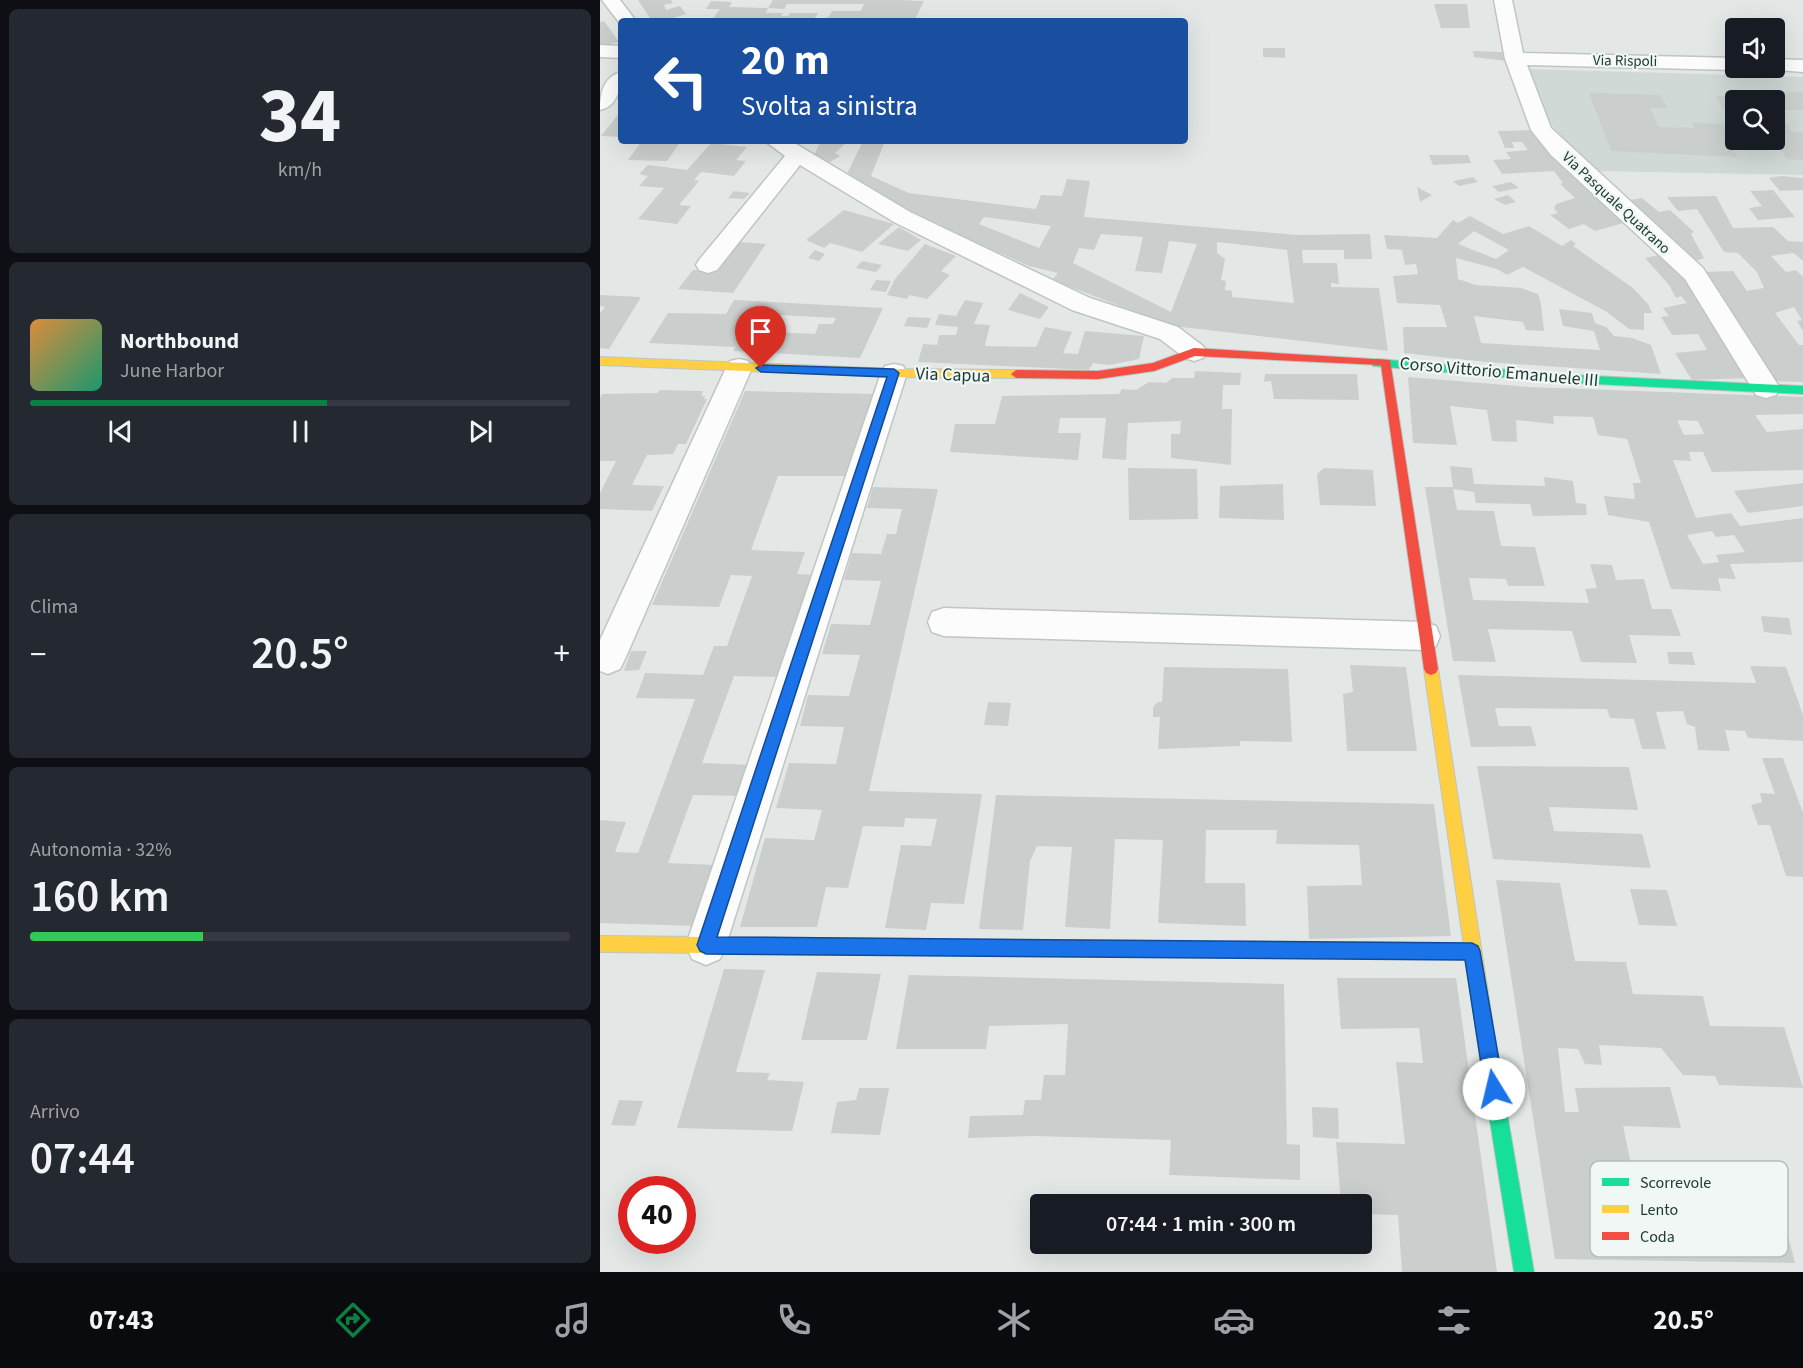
<!DOCTYPE html>
<html lang="it">
<head>
<meta charset="utf-8">
<style>
	body { margin:0; font-family:"Source Sans 3",sans-serif; background:#242831; color:#f1f3f6; height:100vh; display:flex; flex-direction:column; font-size:22px; white-space:nowrap }
	* { box-sizing:border-box; margin:0 }
	p { font-size:20px; color:#9ea1a6 }
	.icon { flex:none; width:33px; height:33px; fill:none; stroke:currentColor; stroke-width:2; stroke-linecap:round; stroke-linejoin:round }
	.map { position:relative; flex:1; overflow:hidden }
	.panel { display:flex; flex-direction:column; gap:9px; padding:9px; background:#0d0f14; width:600px }
	.panel>* { flex:none }
	.banner { position:absolute; left:18px; top:18px; width:570px; height:126px; border-radius:6px; box-shadow:0 6px 24px #0002; background:#1a4fa0; color:#fff; overflow:hidden }
	.fabs { position:absolute; left:1125px; top:18px; display:grid; gap:12px }
	.fabs a { display:grid; place-items:center; width:60px; height:60px; border-radius:6px; background:#171b24; box-shadow:0 6px 24px #0002; font-size:30px }
	.speed { position:absolute; left:18px; top:1176px; display:flex; gap:12px; font-size:30px; font-weight:700; text-align:center }
	.speed>* { display:grid; place-content:center; width:78px; height:78px; border-radius:50%; background:#171b24; box-shadow:0 6px 24px #0002; line-height:1 }
	.speed .limit { border:9px solid #d22; background:#fff; color:#111 }
	.pin { position:absolute; display:grid; place-items:center; width:51px; height:51px; color:#fff; margin:-62px -26px; border-radius:50% 50% 50% 0; rotate:-45deg; box-shadow:0 0 6px #0007 }
	.pin .icon { rotate:45deg }
	.me { position:absolute; width:66px; margin:-33px; rotate:351deg; stroke-linejoin:round; filter:drop-shadow(0 0 4px #0008) }
	.turn { display:flex; align-items:center; gap:21px; height:126px; padding:0 24px; font-size:27px }
	.turn .icon { width:78px; height:78px; stroke-width:2.5 }
	.turn b { display:block; font-size:42px; line-height:51px }
	.big { font-size:45px; font-weight:600; line-height:1.1 }
	.panel .widget { flex:1; display:flex; flex-direction:column; justify-content:center; gap:9px; min-width:0; padding:0 21px; border-radius:9px; background:#242831 }
	.panel .dial { align-items:center; gap:0 }
	.dial b { font-size:78px; line-height:1 }
	.song { display:flex; align-items:center; gap:18px }
	.cover { width:72px; height:72px; border-radius:9px; background:linear-gradient(135deg,hsl(30 70% 55%),hsl(160 70% 35%)) }
	.played { height:6px; border-radius:3px; background:linear-gradient(90deg,#0b8043 55%,#363941 55%) }
	.keys { display:flex; justify-content:space-around; direction:ltr }
	.heat { display:flex; justify-content:space-between; align-items:center; font-size:33px; direction:ltr }
	.charge { height:9px; border-radius:4px; background:linear-gradient(90deg,#34c759 32%,#363941 0) }
	.trip { position:absolute; left:430px; top:1194px; width:342px; height:60px; border-radius:6px; background:#171b24; box-shadow:0 6px 24px #0002; font-weight:600; line-height:60px; text-align:center }
	.tabs { display:flex; height:96px; justify-content:space-around; align-items:center; background:#090b0e; color:#9ea1a6 }
	.tabs .icon { width:42px; height:42px }
	.tabs .active { color:#0b8043 }
	.tabs b { font-size:27px; color:#f1f3f6 }
	main { display:flex; flex:1; min-height:0 }
	.map>svg:first-child { display:block }
	.built { fill:#d0d9d6; fill-rule:evenodd }
	.building { fill:#cacfcd; fill-rule:evenodd }
	.lines { fill:none; stroke-linecap:round; stroke-linejoin:round }
	.street-casing { stroke:#c0c5c3; stroke-width:3 }
	.fast-casing { stroke:#bec6c3; stroke-width:2 }
	.slow-casing { stroke:#bec6c3; stroke-width:2 }
	.jam-casing { stroke:#bec6c3; stroke-width:2 }
	.street { fill:#fbfcfb; fill-rule:evenodd }
	.fast { fill:#16e098; fill-rule:evenodd }
	.slow { fill:#ffcf43; fill-rule:evenodd }
	.jam { fill:#f24e42; fill-rule:evenodd }
	.route { fill:#1a73e8; stroke:#114b97; stroke-width:1.5 }
	.labels { text-anchor:middle; dominant-baseline:central; stroke-width:4.5; stroke-linejoin:round; paint-order:stroke }
	.far-street-label { font-size:15px; fill:#213a35; stroke:#f0f7f4 }
	.street-label { font-size:18px; fill:#213a35; stroke:#f0f7f4 }
	.key { fill:#f0f7f4; stroke:#b2bebb; stroke-width:1.5 }
	.key-label { font-size:16px; fill:#213a35 }
</style>
</head>
<body>
<main>
<section class="panel">
<div class="widget dial"><b>34</b><p>km/h</p></div>
<div class="widget">
<div class="song"><i class="cover"></i><div><b>Northbound</b><p>June Harbor</p></div></div>
<div class="played"></div>
<div class="keys"><svg class="icon" aria-label="previous" viewBox="0 0 24 24"><path d="M18 5L8 12l10 7zM5 5v14"/></svg><svg class="icon" aria-label="pause" viewBox="0 0 24 24"><path d="M8 5v14M16 5v14"/></svg><svg class="icon" aria-label="next" viewBox="0 0 24 24"><path d="M6 5l10 7-10 7zM19 5v14"/></svg></div>
</div>
<div class="widget"><p>Clima</p>
<div class="heat"><a>−</a><b class="big">20.5°</b><a>+</a></div>
</div>
<div class="widget"><p>Autonomia · 32%</p><b class="big">160 km</b><div class="charge"></div></div>
<div class="widget"><p>Arrivo</p><b class="big">07:44</b></div>
</section>
<div class="map">
<svg width="1203" height="1272" viewBox="0 0 1203 1272">
	<rect width="100%" height="100%" fill="#e3e8e6"/>
	<path class="built" d="M927 69 1203 77V175L996 171 961 139 949 121 940 106ZM1136 100H1174V140H1136Z"/>
	<path class="building" d="M38 0H71L73 3 64 5 66 10 80 6 86 14 63 21H52Z
		M173 0H299L324 1 314 21H226L232 11H261L264 4H187L184 9 168 8 166 13H183L181 16H188L190 13H218L213 21H111L120 9H106L111 1 132 2 129 7 168 8Z
		M834 4H867L870 28H841Z
		M4 21 19 42 0 46V22Z
		M663 48H685V58L663 57Z
		M873 51 902 52 906 61 874 57Z
		M1151 91 1203 92V110H1178L1192 132H1203V160L1187 159 1178 146 1130 144 1137 157 1011 151 989 93 1060 95 1068 108H1050L1059 127 1094 128 1092 123 1136 124V140H1174V100H1136V119L1131 110 1123 109 1116 96 1155 97Z
		M21 111V137L1 136Z
		M931 130 937 140 965 170 1031 221 995 231 984 224 969 229 950 215 958 213 954 209 956 204 975 198 960 184 963 183 954 171 902 174 893 160 911 159 906 152 928 150 922 142H912L914 148H905L898 131Z
		M42 141H81L67 161 28 160Z
		M221 141H248L235 153 240 156 230 162 214 155Z
		M263 141H285L271 176 309 193 436 209 441 195 462 196 467 179 490 181 484 217 698 235 770 234 772 259H744V250H702L703 263H737L739 284 731 283V287L779 288 788 351 573 326 452 280 458 273 429 266 332 223 246 176ZM384 217 451 226 439 248 379 224ZM501 234 543 237 535 271 562 273 569 241 597 244 571 312 473 263 479 248 494 250ZM617 242 687 250 694 303 632 297V291L625 290 626 281 621 280 625 259 617 253Z
		M111 143 147 147 136 160 146 161 134 176 101 172 94 180 99 181 79 205 91 206 77 224 38 219 64 188 39 186 48 176 39 174 48 165 87 170Z
		M829 155H868L871 163 833 165Z
		M1182 176 1203 178V190L1180 191 1169 178Z
		M873 177 878 182 859 186 853 181Z
		M911 182 919 188 899 192 892 186Z
		M817 187 832 195 820 202Z
		M1173 190 1195 217 1158 220 1149 208 1162 206 1150 191Z
		M134 191 150 193 144 199 128 198Z
		M908 195 916 202 905 205 894 199Z
		M1116 196 1133 228 1173 227 1188 241 1203 242V261L1194 253 1171 256 1186 272 1196 270 1203 277V331L1197 321 1202 320 1194 307 1175 313 1199 345H1203V382L1171 381 1101 272 1133 271 1147 291 1164 288 1157 272 1138 253 1124 252 1097 209 1078 211 1067 197Z
		M1042 198 1059 212 1070 210 1094 232 1091 234 1104 258 1092 262 1025 201Z
		M244 210 294 224 262 252 230 243 224 248 206 240Z
		M870 216 903 234 929 226 962 246 971 240 976 244 973 246 1033 288 1048 304 1052 313H1044V330L1029 329 1007 312 923 267 907 275 897 269 856 258 858 279 876 285 921 288 938 294 941 304 944 331 926 330 923 322 874 316 881 343 1000 350 994 331 963 326 959 309 992 313 995 323 1006 327 1014 336 1032 338 1051 345 1061 374 886 362 804 353 803 327H847L840 305 797 303 793 276 818 274 816 264 805 265 802 250 787 249 784 235 837 238 853 220 858 223ZM874 231 909 250 896 259 858 244Z
		M299 227 321 240 308 251 278 244Z
		M139 242 166 244 133 293 78 289 93 270 117 272Z
		M325 244 356 256 341 271 350 275 327 299 310 295 307 299 287 295 295 279Z
		M215 250 225 254 219 261 208 258Z
		M1068 253 1150 378 1092 380 1075 353 1107 350 1098 334 1072 335 1061 317 1069 316 1063 308 1087 303 1081 296 1076 298 1069 285 1045 258Z
		M262 261 282 265 276 272 256 268Z
		M276 280 291 281 286 292 270 290Z
		M420 293 449 307 440 319 408 310Z
		M0 295 41 297 9 349 0 348V313L5 307 0 306Z
		M134 300 283 308 260 358 133 351 135 347 49 343 68 313 126 314ZM180 315 236 318 233 324H219L215 334 173 332Z
		M365 300 383 303 374 324 390 325 385 346 436 347 445 327 472 332 463 353 478 354 485 331 544 336 539 359 510 365 493 363 489 370 318 362 323 344 337 345 339 335H356L358 327 335 325 339 314 356 316Z
		M308 317 331 318 327 328 304 326Z
		M595 371 641 373 640 385H623L622 409H632L631 465 571 458V434H580L581 421 528 423 526 460 502 458 506 418H460L458 433H481L478 460 350 452 355 424H395L402 396 519 394 522 389 536 390 549 382 566 383 572 378H594Z
		M665 374H757L759 400 674 399 671 381 664 382Z
		M808 377 929 387 1203 397V414L1155 415 1167 432 1203 429V470L1112 472 1103 452H1089L1091 461 1073 460 1096 518 1131 513 1140 526 1203 518V562L1130 564 1136 579 1118 578 1121 591 1071 589 1049 522 1008 515 1004 496 1035 499 1033 483H1041L1027 439 998 435 993 417 953 416 954 424 916 420 917 442 892 441 887 410 850 406 857 445 813 443ZM1077 420 1098 421 1104 434 1084 435ZM1112 531 1116 537 1134 535 1145 552 1116 555 1119 562 1103 564 1087 535Z
		M60 390 103 391 101 396H105L104 399H107L86 444H78L73 454 47 455 32 485 64 486 52 511 0 509V493L16 461H0V398L2 394 58 393Z
		M145 391 274 394 248 476H178L151 550 205 552 197 574 215 575 182 677 134 676 102 763 154 765 144 796 93 795 68 863 115 865 95 926 0 923V820L26 822 15 852 38 853 95 699 36 698 45 673 103 675 114 646H127L152 576 131 575 119 607 52 605Z
		M850 466 872 468 874 484 945 486 944 477 973 481 976 503 986 504 987 515 933 516 930 504 876 503 874 492 853 489 857 510 894 511 901 546 935 547 945 586H908L906 579 869 578 873 600 989 603 985 589 997 588 990 564 1012 565 1016 580 1044 579 1052 609H1071L1081 636 1029 635 1037 663 981 662 972 631 888 629 896 662 853 661 825 487H853Z
		M528 468 597 469 598 519 529 520Z
		M724 468 773 470 776 506 720 505 717 474Z
		M1203 483V506L1148 513 1134 491Z
		M683 484 684 520 619 518 620 486Z
		M273 487 338 489 269 791 382 794 364 904 331 903 326 930 285 928 301 845 331 846 337 819 305 818 304 827 263 826 248 888 226 887 217 927H140L165 838 214 840 222 810 176 808 189 763 236 764 244 727 200 726 208 695 249 696 260 655 222 654 231 624 270 625 281 581 244 580 252 553 281 554 287 534H296L302 509 267 508Z
		M1161 616 1189 618 1192 635 1164 632Z
		M31 651H47L39 670 24 671Z
		M1067 652H1092L1095 665 1069 664Z
		M750 665 806 667 817 751H747L743 694 753 692Z
		M1150 666 1186 667 1203 715V741L1148 738 1145 731 1125 730 1130 751 1098 750 1095 727 1087 724 1083 711 1056 712 1066 749H1042L1034 719 1010 718 1007 709 895 708 899 726H931L936 746 871 747 858 675 1156 683Z
		M564 667 688 669 692 742 640 741V746L558 749 560 717H553V707L558 702H562Z
		M388 702 411 703 408 726 384 725Z
		M1162 758H1183L1203 813V877L1186 876 1170 825H1158L1151 805 1162 802 1160 793 1175 794Z
		M877 766 1029 767 1038 810 949 807 954 831 1042 834 1051 868 893 859Z
		M396 795 834 804 851 936 709 939 707 886 762 885 759 845 676 844 677 830H606L605 883H645L646 926 558 923 563 840 515 839 510 929 465 927 472 847 437 846 430 861 423 930 379 929Z
		M896 880 960 883 975 961 1026 962 1033 994 1103 996 1110 1026 1184 1027 1203 1088 1119 1085 1115 1076 1083 1075 1061 1048 999 1045 1002 1065 985 1064 978 1049 958 1048 965 1112H979L975 1088 1070 1087 1081 1128 1023 1126 1037 1192 1177 1193 1195 1263 955 1259Z
		M1030 889 1067 890 1077 926 1039 925Z
		M124 969 165 970 136 1072 170 1073 167 1080 204 1082 192 1131 77 1128Z
		M217 972 281 974 267 1040H201Z
		M309 975 684 984 687 1144 700 1145V1180L569 1175 571 1140 435 1136 368 1138 370 1116 423 1115 425 1100H441L444 1075H465L468 1024 389 1026 386 1049H296Z
		M737 978H856L897 1272H802L798 1215 762 1214V1204H741L736 1142 805 1144 796 1062 823 1063 819 1028 741 1029Z
		M259 1088H289L280 1135 231 1133 237 1102 256 1100Z
		M19 1100 43 1101 35 1126 11 1125Z
		M712 1107 738 1108 739 1139 713 1137Z"/>
	<g class="lines">
		<defs>
			<path id="street" d="M2 0H20L36 21H21V25Z
				M894 0H912L923 53 1136 58V68H1143L1136 70 927 65 951 128 1103 268 1180 388 1176 395 1166 398 1156 395 1085 279 951 155 931 130 905 59Z
				M0 45 21 46V58L0 57Z
				M1174 59 1203 60V72L1167 69 1174 68Z
				M21 72C21 88 18 106 0 110 0 94 3 77 21 72Z
				M165 141H191L310 212 490 298 578 327 603 346 607 352 603 358 594 361 585 358 560 339 472 310 294 222 200 165 117 270 108 273 99 270 96 265 99 260 185 156Z
				M139 359 148 361 152 368 25 659 20 669 8 674 0 671V640L126 368 130 361Z
				M294 364 303 366 307 373 126 945 120 959 106 965 92 959 86 945 281 373 285 366Z
				M344 608 824 622 836 626 840 636 836 646 824 650 344 636 332 632 328 622 332 612Z"/>
			<path id="fast" d="M777 359 973 375 1203 386V394L973 383 773 366 772 363Z
				M607 941 872 943 878 945 880 951 878 957 872 959 607 957 601 955 599 949 601 943Z
				M891 1062 897 1065 900 1071 934 1272H914L882 1071 885 1065Z"/>
			<path id="slow" d="M0 357 294 369 416 370 421 374 416 378 294 377 0 365Z
				M831 663 836 665 838 669 900 1071 897 1077 891 1080 885 1077 882 1071 824 669 826 665Z
				M0 936 324 939 330 941 332 947 330 953 324 955 0 952Z"/>
			<path id="jam" d="M594 348 790 360 838 669 836 673 831 675 826 673 824 669 781 365 595 356 554 371 498 379 416 378 411 374 416 370 498 371 553 363Z
				M324 939 607 941 613 943 615 949 613 955 607 957 324 955 318 953 316 947 318 941Z"/>
		</defs>
		<use href="#street" class="street-casing"/>
		<use href="#fast" class="fast-casing"/>
		<use href="#slow" class="slow-casing"/>
		<use href="#jam" class="jam-casing"/>
		<use href="#street" class="street"/>
		<use href="#fast" class="fast"/>
		<use href="#slow" class="slow"/>
		<use href="#jam" class="jam"/>
	</g>
	<path class="route" d="M161 365 294 369 299 373 117 937 872 943 878 946 880 951 904 1089 901 1095 894 1098 888 1095 885 1089 865 960 106 954 100 951 97 945 287 377 161 372 156 368Z"/>
	<g class="labels">
		<g class="far-street-label">
			<text transform="translate(1025 61) rotate(1)">Via Rispoli</text>
			<text transform="translate(1016 203) rotate(43)">Via Pasquale Quatrano</text>
		</g>
		<g class="street-label">
			<text transform="translate(899 372) rotate(5)">Corso Vittorio Emanuele III</text>
			<text transform="translate(353 375) rotate(2)">Via Capua</text>
		</g>
	</g>
	<rect x="990" y="1161" width="198" height="96" rx="9" class="key"/>
	<rect x="1002" y="1178" width="27" height="8" fill="#16e098"/>
	<rect x="1002" y="1205" width="27" height="8" fill="#ffcf43"/>
	<rect x="1002" y="1232" width="27" height="8" fill="#f24e42"/>
	<g class="key-label">
		<text x="1040" y="1188">Scorrevole</text>
		<text x="1040" y="1215">Lento</text>
		<text x="1040" y="1242">Coda</text>
	</g>
</svg>
<div class="fabs">
<a><svg class="icon" aria-label="sound" viewBox="0 0 24 24"><path d="M4 9h4l5-4v14l-5-4H4zM17 9q2 3 0 6"/></svg></a>
<a><svg class="icon" aria-label="search" viewBox="0 0 24 24"><circle cx="10" cy="10" r="6"/><path d="M15 15l6 6"/></svg></a>
</div>
<div class="speed"><div class="limit">40</div></div>
<div class="pin" style="left:161px;top:368px;background:#d93025"><svg class="icon" aria-label="arrive" viewBox="0 0 24 24"><path d="M6 21V4h12l-3 4 3 4H6"/></svg></div>
<svg class="me" style="left:894px;top:1089px" viewBox="-20 -20 40 40"><circle r="19" fill="#fff"/><path d="M0-13L10 11 0 6-10 11z" fill="#1a73e8"/></svg>
<div class="trip">07:44 · 1 min · 300 m</div>
<div class="banner">
<div class="turn"><svg class="icon" aria-label="left" viewBox="0 0 24 24"><path d="M17 20v-9H6M10 6l-5 5 5 5"/></svg><div><b>20 m</b>Svolta a sinistra</div></div>
</div>
</div>
</main>
<nav class="tabs">
<b>07:43</b>
<svg class="icon active" aria-label="directions" viewBox="0 0 24 24"><path d="M12 3l9 9-9 9-9-9zM9 14v-3h6M13 9l2 2-2 2"/></svg>
<svg class="icon" aria-label="music" viewBox="0 0 24 24"><path d="M9 18V5l10-2v13"/><circle cx="6" cy="18" r="3"/><circle cx="16" cy="16" r="3"/></svg>
<svg class="icon" aria-label="phone" viewBox="0 0 24 24"><path d="M5 4h4l2 5-3 2q2 4 5 5l2-3 5 2v4C11 20 4 13 5 4z"/></svg>
<svg class="icon" aria-label="climate" viewBox="0 0 24 24"><path d="M12 3v18M4 7l16 10M4 17L20 7"/></svg>
<svg class="icon" aria-label="car" viewBox="0 0 24 24"><path d="M5 17H2v-5l4-1 3-4h7l3 4 3 1v5h-3M9 17h6M6 11h13"/><circle cx="7" cy="17" r="2"/><circle cx="17" cy="17" r="2"/></svg>
<svg class="icon" aria-label="filters" viewBox="0 0 24 24"><path d="M4 7h16M4 17h16"/><circle cx="9" cy="7" r="2"/><circle cx="15" cy="17" r="2"/></svg>
<b>20.5°</b>
</nav>
</body>
</html>
